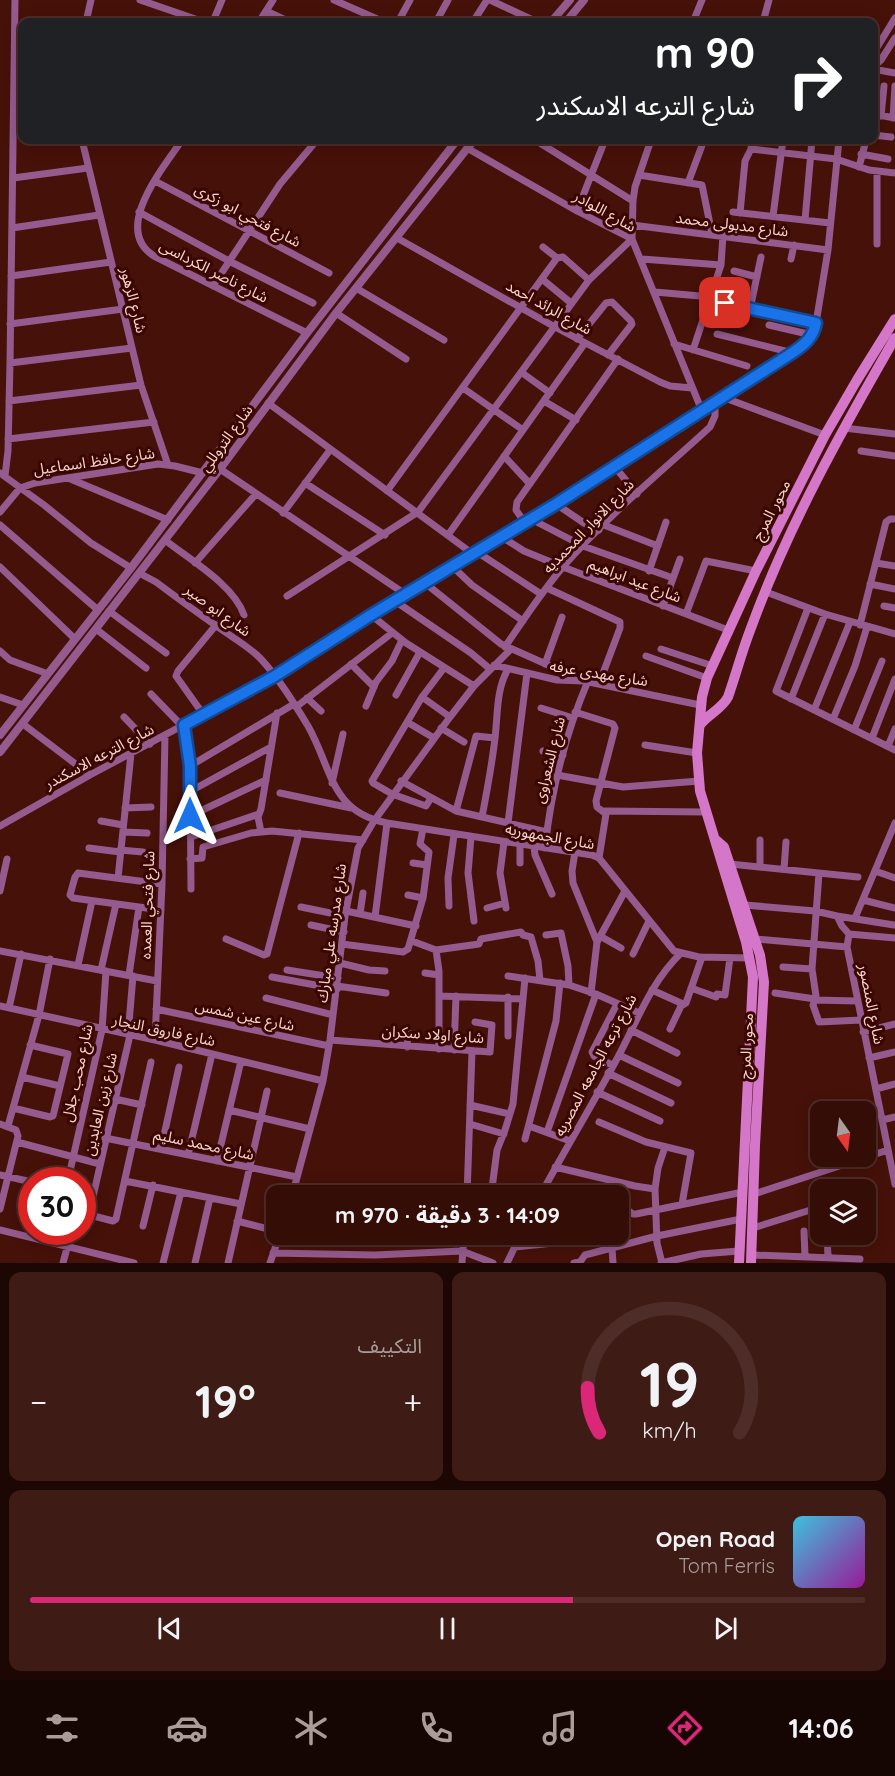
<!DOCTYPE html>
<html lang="ar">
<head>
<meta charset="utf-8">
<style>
	body { margin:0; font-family:Quicksand,"Noto Sans Arabic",sans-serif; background:#3f1b15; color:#f1f3f6; direction:rtl; height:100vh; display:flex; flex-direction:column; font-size:22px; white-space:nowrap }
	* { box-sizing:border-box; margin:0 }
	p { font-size:20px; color:#a99c9b }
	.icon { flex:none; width:33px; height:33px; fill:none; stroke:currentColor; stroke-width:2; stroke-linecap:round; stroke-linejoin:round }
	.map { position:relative; height:1263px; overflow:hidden; direction:ltr }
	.side { display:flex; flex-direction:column; gap:9px; padding:9px; background:#1d0704; flex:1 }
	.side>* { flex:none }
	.hud { position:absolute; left:18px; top:18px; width:860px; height:126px; border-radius:12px; box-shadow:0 3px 15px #0003,0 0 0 2px #4e2d28; direction:rtl; background:#202124; color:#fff; overflow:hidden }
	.needle { width:39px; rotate:166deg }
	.tools { position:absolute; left:810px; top:1101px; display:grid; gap:12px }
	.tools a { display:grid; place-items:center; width:66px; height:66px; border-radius:12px; background:#340d07; box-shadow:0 3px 15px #0003,0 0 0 2px #4e2d28; font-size:30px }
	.speed { position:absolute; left:18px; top:1167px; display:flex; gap:12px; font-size:30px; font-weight:700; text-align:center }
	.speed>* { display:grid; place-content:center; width:78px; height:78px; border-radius:50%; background:#340d07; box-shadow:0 3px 15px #0003,0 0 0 2px #4e2d28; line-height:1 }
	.speed .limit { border:9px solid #d22; background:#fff; color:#111 }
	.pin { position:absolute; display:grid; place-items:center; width:51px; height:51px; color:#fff; margin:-26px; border-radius:12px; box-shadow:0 3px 9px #0006 }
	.me { position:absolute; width:66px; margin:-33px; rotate:0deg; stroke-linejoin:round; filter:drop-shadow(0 0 4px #0008) }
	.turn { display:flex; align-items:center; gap:21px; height:126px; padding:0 24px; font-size:27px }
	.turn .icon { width:78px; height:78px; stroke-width:2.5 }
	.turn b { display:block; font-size:42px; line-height:51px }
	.big { font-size:45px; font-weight:700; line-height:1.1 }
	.side .tile { flex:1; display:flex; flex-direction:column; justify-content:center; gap:9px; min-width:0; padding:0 21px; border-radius:12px; background:#3f1b15 }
	.side .dial { align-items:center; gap:0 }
	.dial svg { height:156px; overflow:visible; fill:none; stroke:#4e2d28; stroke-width:7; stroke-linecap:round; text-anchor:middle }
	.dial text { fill:#f1f3f6; stroke:none }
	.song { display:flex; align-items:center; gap:18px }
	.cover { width:72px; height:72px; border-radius:9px; background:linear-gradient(135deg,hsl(190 70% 55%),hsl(300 70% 35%)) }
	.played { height:6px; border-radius:3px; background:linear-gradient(90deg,#db2777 65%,#4e2d28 65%) }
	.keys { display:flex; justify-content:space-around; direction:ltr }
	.heat { display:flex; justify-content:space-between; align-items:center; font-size:33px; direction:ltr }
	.side .tiles { flex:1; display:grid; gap:9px; grid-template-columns:1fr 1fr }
	.tile:last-child { grid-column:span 2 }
	.trip { position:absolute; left:266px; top:1185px; width:363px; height:60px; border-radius:12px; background:#340d07; box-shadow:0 3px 15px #0003,0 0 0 2px #4e2d28; font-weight:700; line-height:60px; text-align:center; direction:rtl }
	.dock { display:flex; height:96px; justify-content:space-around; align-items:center; background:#150503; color:#a99c9b }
	.dock .icon { width:42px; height:42px }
	.dock .selected { color:#db2777 }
	.dock b { font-size:27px; color:#f1f3f6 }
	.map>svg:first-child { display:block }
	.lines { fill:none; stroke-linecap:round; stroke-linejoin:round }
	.minor { stroke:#955b8e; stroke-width:7 }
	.tertiary { stroke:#955b8e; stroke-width:8 }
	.secondary { stroke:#d577c9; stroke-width:10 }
	.route-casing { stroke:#114b97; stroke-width:15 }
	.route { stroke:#1a73e8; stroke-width:10 }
	.labels { text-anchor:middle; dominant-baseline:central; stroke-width:6; stroke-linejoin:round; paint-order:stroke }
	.street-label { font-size:15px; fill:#f8d4cd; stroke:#3a0601 }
</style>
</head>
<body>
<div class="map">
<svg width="895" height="1263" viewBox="0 0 895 1263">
	<rect width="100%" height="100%" fill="#461109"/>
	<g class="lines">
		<path class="minor" d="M140 0 204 22
			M334 0 384 22
			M490 0 537 22
			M266 11 290 22
			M86 22 91 0
			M209 22 214 19 222 0
			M259 22 273 0
			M398 22 410 0
			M436 22 448 0
			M473 22 487 0
			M693 22 702 0
			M763 22 769 0
			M873 54 895 18
			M873 67 881 60 895 38
			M873 69 895 73
			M873 114 895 118
			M881 116 884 86
			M893 118 895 86
			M873 135 891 137
			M82 140 141 385 168 465
			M182 140C164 167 111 229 154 256L307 333
			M535 140 633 201
			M467 148 577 211 632 239 702 411
			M751 149 836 159 869 170 895 173
			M861 154 888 159
			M859 167 866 140
			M877 171V244
			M639 175 702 185 712 234
			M13 178 88 168
			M155 181 329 273
			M688 183 704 140
			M577 211 605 140
			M139 212 229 261 313 303
			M733 212 830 223
			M740 213 745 161 751 149 752 140
			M773 216 783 140
			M805 220 812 140
			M632 225 828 250
			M12 228 99 215
			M397 238 555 327 660 382 670 386 692 388
			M543 247 557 258
			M642 259 721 265
			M791 259 794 245
			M734 271 757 277
			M11 276 111 262
			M542 279 571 303
			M213 286 280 184 317 140
			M356 288 444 340
			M655 292 711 297
			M725 303 816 323
			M750 309 761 257
			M336 313 406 359
			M10 324 123 309
			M769 325 812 335
			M717 334 793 353
			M577 339 606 303 612 302 631 321 632 324 608 355
			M674 344 747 366
			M693 350 721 265 723 235
			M10 363 132 348
			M521 372 550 393
			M463 388 523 430
			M725 398 825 435
			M9 401 141 385
			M544 401 576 420
			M268 403 473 554
			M844 428 895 434
			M8 439 154 422
			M861 451 895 456
			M504 456 530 484
			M615 467 637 494
			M220 469 405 594
			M0 473 44 505 91 543 131 568
			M5 476 8 451 10 363 15 0
			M68 478 168 520
			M305 483 385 535
			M387 491 557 258 563 257 589 280
			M556 504 584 523 599 530
			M0 512 20 488 35 483 158 464 175 466 203 473
			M283 513 330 450
			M531 519 583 546 673 578
			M525 523 516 510 517 502 618 359
			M0 525 98 610
			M604 525 658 546
			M448 535 585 343
			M502 537 524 551 563 567 728 630
			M165 540C190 560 234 585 244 615
			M477 552 541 594
			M195 563 255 495
			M876 563 895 566
			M452 566 472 585 523 621
			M0 567 75 639
			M649 571 666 522
			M139 573 156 582C176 597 195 611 215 625 230 636 247 645 260 658 278 677 294 703 308 726 332 768 330 812 387 823L592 855 599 858 674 951 699 957 750 958
			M425 583 501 644 557 669 575 680
			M870 584 895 589
			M547 588 620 622V628L599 684
			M766 592 825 614 895 634
			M287 596 418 512 589 280 632 239 633 201 635 187 651 140
			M395 601 471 653 490 669
			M663 606 680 559
			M884 606 895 608
			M808 608 776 691 895 750
			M109 611 166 653
			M686 614 706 561 756 571
			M371 615 406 643 474 686
			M860 625 886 522 890 519H895
			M96 629 146 668
			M505 647C523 620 541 593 562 568 606 517 660 473 710 427L715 416V404
			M661 649 713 666
			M0 651 10 660 48 674
			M646 656 707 678
			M351 664 374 687
			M545 664 562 617
			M494 665 557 680 584 681 700 705
			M151 694 182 726
			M396 695 420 652
			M0 697 23 705
			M422 697 450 717
			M307 698 321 711
			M791 699 825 614
			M366 706 376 682 392 661 402 640
			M296 707 392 633
			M541 708 573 718
			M814 710 850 622
			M575 712 613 724 615 728 596 801 597 807 606 814 599 858
			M203 714 176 676 178 671 216 625
			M124 717 150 744
			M833 719 855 666 867 627
			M407 722 434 738
			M23 724 90 775
			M184 725 190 766 191 889
			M441 728 464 742
			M854 730 882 661
			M872 738 895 679
			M645 745 697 753
			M888 746 895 729
			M543 751 563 755
			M190 766 294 704
			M557 775 623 787 699 781
			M401 781 456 811 547 832
			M332 783 343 734
			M189 792 271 747
			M280 793 351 808
			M431 798 426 806 392 794 373 783 372 781 422 697 444 668
			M125 808 151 807
			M456 811 476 736 495 738
			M605 811 705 812
			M190 816 266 780
			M482 817C487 791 492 764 495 738 498 713 496 690 508 669
			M101 821 123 825
			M508 823 527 673
			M0 826 90 775 275 676 371 615 556 504 725 398 801 347 812 335 816 323 828 250 839 140
			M123 832 147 833
			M261 832 258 817 261 809 277 713
			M191 837 259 814
			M471 837 468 873 474 921
			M504 842 500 873 506 908
			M534 847 535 855 552 894
			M89 848 120 852
			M545 848C551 791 565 735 588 681
			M120 850 143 852
			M575 852 572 871 573 883 597 942
			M190 859 202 858 203 847 251 833 272 831 363 840
			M413 863 427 865
			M520 863V844
			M730 864 858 877
			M760 867V840
			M784 869 786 842
			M875 871 895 878
			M819 873 812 969 816 996 813 1005 819 1022 861 1020
			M118 878 131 754
			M0 891 7 859
			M408 895 423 898
			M863 900 895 908
			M745 905 815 911 837 916 842 926 849 934 895 938
			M449 906 448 878 454 835
			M301 907 345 916
			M487 908 505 903
			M161 910 73 898 70 895 75 877 78 873 162 884
			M346 911 416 926
			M360 914 363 893
			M837 916 894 925
			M375 917 387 823
			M855 918 895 823
			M311 925 344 932
			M849 934 847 947 895 1184
			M546 935 561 933 568 966 569 985
			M600 936 621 948
			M226 939 264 955 267 954 299 833
			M755 939 847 947
			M412 941 436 950 479 944 481 939 521 932 523 935 531 937 538 961 540 980
			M342 944 403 952 408 949 423 898 429 852 420 844 423 829
			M436 950 439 971V1049
			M0 951 157 981
			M633 954 649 921
			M340 963 369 970 385 971
			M78 965 92 901
			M783 967 812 969
			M101 970 116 904
			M287 970 338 978
			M425 973 439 975
			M129 975 139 907
			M508 976 569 985 596 994 639 1013
			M272 977 337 989
			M337 986 386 993
			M691 988 716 997 717 994 725 995 730 958
			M652 990 683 1004
			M591 993 597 942 625 891
			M775 993 815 999
			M439 996 523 999
			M508 997V1036
			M266 998 333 1015
			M814 1000 857 1001
			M0 1006 155 1040 323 1081
			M9 1008 21 954
			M156 1009 329 1046
			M670 1029 681 1006 686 1003 702 957
			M631 1030 677 1053
			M863 1032 895 1024
			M128 1035 133 976
			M155 1040 162 884 165 736
			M330 1040 490 1052 492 1025 475 1022
			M407 1047 408 1032
			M454 1050 456 996
			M619 1055 678 1083
			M869 1058 895 1052
			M612 1065 594 1056 592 1052 617 1004
			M608 1073 671 1103
			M22 1077 60 1086
			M876 1089 895 1084
			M597 1092 660 1121
			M115 1099 142 1105
			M470 1105 510 1114
			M13 1108 50 1117 53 1116 68 1054 30 1045
			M229 1110 310 1129
			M882 1120 895 1117
			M599 1122 646 1142 691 1153 682 1204
			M0 1124 16 1130 18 1136 0 1209
			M470 1124 504 1134
			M8 1126 39 1015 50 959
			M529 1126 570 1141
			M547 1132 596 994
			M105 1138 297 1177
			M525 1139 556 1021 560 983
			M17 1142 100 1164
			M161 1149 179 1067
			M188 1155 212 1054
			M217 1161 241 1061
			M555 1167 635 1186 655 1189
			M0 1175 32 1182
			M68 1180 102 1030 106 971
			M125 1181 241 1204
			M754 1194 888 1150
			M292 1196 323 1081 330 1040 345 916 358 848 374 821 450 717 474 686 510 650
			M467 1196 472 1051
			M491 1196 497 1150 505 1130 513 1104 525 978
			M540 1196C566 1148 594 1102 619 1055 638 1019 651 982 681 953
			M618 1207 626 1209 633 1214H636L743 1192
			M82 1213 113 1221 116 1219 151 1062
			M89 1214 130 1035
			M237 1221 276 1231
			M143 1226 153 1185
			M753 1228 820 1207
			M0 1230 134 1263
			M618 1231 627 1230
			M804 1231 805 1256
			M487 1234 516 1245
			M827 1234 828 1257
			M515 1247 573 1241 579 1237 596 1234
			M612 1248 613 1263
			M273 1253 375 1255 462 1251 493 1263
			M752 1255 860 1259
			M63 1263 67 1248
			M163 1263 181 1192
			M195 1263 210 1198
			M228 1263 267 1091
			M270 1263 280 1234
			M462 1263 464 1234
			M507 1263 521 1234
			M574 1263 580 1262 585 1255 657 1236 741 1219
			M661 1263 701 1254 739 1251
			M662 1263 657 1243 655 1189 658 1168 665 1147"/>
		<path class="tertiary" d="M551 22 570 0
			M566 22 584 0
			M0 735 131 568 307 333 457 140
			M0 752 220 469 336 313 474 140"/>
		<path class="secondary" d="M700 725C708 714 722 709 728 697 736 674 742 651 751 628 788 526 841 432 895 338
			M716 840 724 847 760 955 764 982 755 1145 751 1263
			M739 1263 753 977 746 942 700 791 697 753 702 697 707 678 756 571 825 435 857 380 895 319"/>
	</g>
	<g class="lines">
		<defs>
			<path id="route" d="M190 816V766L184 725 275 676 371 615 556 504 792 353C804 345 813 338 816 323L725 303"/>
		</defs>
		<use href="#route" class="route-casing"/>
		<use href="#route" class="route"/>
	</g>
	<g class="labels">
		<g class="street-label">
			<text transform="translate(605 211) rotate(29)">شارع اللوادر</text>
			<text transform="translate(248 215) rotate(28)">شارع فتحي ابو زكرى</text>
			<text transform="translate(732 224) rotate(7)">شارع مدبولى محمد</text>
			<text transform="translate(214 271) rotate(27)">شارع ناصر الكرداسى</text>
			<text transform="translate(134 300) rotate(76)">شارع الزهور</text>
			<text transform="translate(549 307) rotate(29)">شارع الرائد احمد</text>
			<text transform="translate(226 438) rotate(-54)">شارع التروللي</text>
			<text transform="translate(94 461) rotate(-8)">شارع حافظ اسماعيل</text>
			<text transform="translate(771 510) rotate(-63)">محور المرج</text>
			<text transform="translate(588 526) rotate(-46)">شارع الانوار المحمديه</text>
			<text transform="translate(635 580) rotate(21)">شارع عيد ابراهيم</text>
			<text transform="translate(218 610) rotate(36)">شارع ابو صير</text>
			<text transform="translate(599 673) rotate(9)">شارع مهدى عرفه</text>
			<text transform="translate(99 756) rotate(-28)">شارع الترعه الاسكندر</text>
			<text transform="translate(549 760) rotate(-76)">شارع الشعراوى</text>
			<text transform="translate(550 836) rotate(10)">شارع الجمهوريه</text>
			<text transform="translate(147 905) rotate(-88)">شارع فتحي العمده</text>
			<text transform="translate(331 933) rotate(-82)">شارع مدرسه علي مبارك</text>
			<text transform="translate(872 1004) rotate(79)">شارع المنصور</text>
			<text transform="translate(245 1015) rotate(12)">شارع عين شمس</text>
			<text transform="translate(164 1030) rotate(12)">شارع فاروق النجار</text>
			<text transform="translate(433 1034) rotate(4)">شارع اولاد سكران</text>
			<text transform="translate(746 1046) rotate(-87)">محور المرج</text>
			<text transform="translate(595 1065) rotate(-62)">شارع ترعه الجامعه المصريه</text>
			<text transform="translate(77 1073) rotate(-78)">شارع محب جلال</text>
			<text transform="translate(100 1104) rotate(-77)">شارع زين العابدين</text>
			<text transform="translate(204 1144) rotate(12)">شارع محمد سليم</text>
		</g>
	</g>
</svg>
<div class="tools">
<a><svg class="needle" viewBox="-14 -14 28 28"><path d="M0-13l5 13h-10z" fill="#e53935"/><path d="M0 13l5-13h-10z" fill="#a99c9b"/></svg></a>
<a><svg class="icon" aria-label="layers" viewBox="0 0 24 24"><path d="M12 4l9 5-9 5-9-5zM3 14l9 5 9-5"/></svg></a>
</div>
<div class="speed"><div class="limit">30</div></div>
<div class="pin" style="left:725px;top:303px;background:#d93025"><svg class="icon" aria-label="arrive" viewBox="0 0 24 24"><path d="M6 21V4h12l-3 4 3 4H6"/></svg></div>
<svg class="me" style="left:190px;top:816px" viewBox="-20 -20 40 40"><path d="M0-17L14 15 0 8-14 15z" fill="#1a73e8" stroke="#fff" stroke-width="4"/></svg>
<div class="trip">14:09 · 3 دقيقة · 970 m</div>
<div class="hud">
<div class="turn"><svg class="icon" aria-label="right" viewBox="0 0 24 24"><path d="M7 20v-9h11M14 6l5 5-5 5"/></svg><div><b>90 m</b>شارع الترعه الاسكندر</div></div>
</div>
</div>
<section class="side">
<div class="tiles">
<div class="tile dial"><svg viewBox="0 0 100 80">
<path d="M14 69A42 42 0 1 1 86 69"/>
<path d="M14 69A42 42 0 0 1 8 46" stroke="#db2777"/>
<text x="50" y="56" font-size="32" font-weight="700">19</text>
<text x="50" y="72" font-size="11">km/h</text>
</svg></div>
<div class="tile"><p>التكييف</p>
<div class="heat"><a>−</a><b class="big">19°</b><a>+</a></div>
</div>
<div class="tile">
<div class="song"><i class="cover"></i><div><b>Open Road</b><p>Tom Ferris</p></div></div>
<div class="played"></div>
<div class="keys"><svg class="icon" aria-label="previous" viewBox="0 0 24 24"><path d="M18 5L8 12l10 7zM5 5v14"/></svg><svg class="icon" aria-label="pause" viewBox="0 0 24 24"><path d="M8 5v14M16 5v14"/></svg><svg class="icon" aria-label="next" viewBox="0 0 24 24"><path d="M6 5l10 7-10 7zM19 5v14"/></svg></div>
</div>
</div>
</section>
<nav class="dock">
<b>14:06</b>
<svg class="icon selected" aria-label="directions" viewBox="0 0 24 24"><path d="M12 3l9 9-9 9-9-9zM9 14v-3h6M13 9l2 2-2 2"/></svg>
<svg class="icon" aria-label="music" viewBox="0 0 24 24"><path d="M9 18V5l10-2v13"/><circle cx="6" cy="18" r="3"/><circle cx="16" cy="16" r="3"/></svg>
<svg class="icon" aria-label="phone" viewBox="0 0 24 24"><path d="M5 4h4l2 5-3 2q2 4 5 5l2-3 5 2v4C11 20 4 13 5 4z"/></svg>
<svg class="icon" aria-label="climate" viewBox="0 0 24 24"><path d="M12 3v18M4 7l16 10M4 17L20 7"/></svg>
<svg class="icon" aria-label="car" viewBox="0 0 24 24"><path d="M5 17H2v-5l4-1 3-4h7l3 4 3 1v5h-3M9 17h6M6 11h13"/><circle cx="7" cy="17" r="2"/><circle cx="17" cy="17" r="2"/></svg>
<svg class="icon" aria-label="filters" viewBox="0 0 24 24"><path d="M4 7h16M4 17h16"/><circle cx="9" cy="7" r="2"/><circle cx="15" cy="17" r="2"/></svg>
</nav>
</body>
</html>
